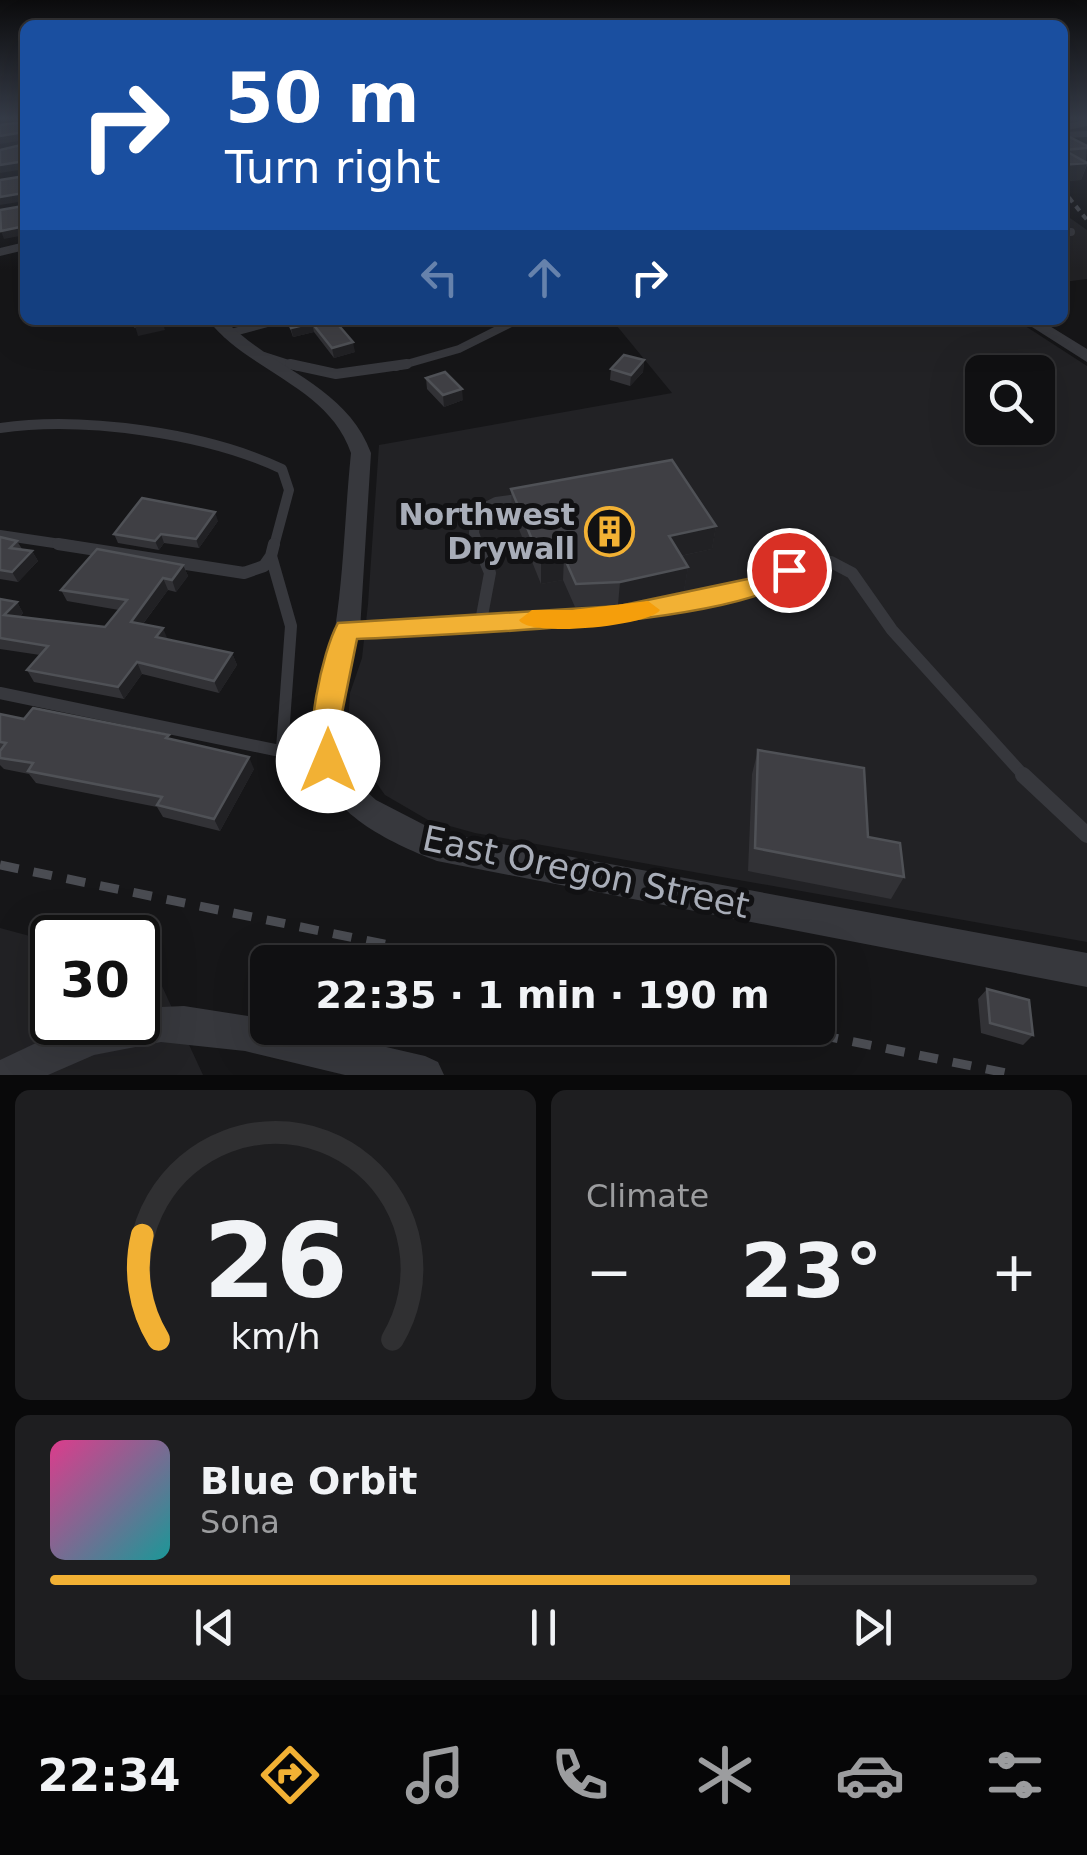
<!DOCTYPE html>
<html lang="en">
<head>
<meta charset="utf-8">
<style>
	body { margin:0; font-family:"DejaVu Sans",sans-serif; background:#1e1e20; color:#f1f3f6; height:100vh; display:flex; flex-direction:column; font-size:38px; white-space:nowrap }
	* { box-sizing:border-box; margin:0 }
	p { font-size:32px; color:#9c9d9f }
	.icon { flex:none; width:55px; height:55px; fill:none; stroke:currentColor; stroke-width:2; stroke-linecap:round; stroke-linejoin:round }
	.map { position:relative; height:1075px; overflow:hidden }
	.side { display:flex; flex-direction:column; gap:15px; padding:15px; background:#09090a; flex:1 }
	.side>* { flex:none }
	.banner { position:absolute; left:20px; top:20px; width:1048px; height:305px; border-radius:15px; box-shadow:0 10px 40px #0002,0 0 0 2px #303032; background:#1a4fa0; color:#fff; overflow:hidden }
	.fabs { position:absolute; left:965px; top:355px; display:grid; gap:20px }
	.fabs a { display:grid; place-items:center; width:90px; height:90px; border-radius:15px; background:#101012; box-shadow:0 10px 40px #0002,0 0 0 2px #303032; font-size:50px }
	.speed { position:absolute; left:30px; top:915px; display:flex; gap:20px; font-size:50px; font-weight:700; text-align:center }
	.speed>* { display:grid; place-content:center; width:130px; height:130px; border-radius:50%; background:#101012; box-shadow:0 10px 40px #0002,0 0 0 2px #303032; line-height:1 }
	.speed .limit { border:5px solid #111; border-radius:15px; background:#fff; color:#111 }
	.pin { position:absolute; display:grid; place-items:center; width:85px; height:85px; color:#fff; margin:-42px; border:5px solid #fff; border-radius:50%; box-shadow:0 2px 10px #0007 }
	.me { position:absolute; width:110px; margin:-55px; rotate:0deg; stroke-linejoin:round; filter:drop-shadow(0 0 8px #0008) }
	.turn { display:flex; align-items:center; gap:35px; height:210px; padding:0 40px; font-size:45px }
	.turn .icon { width:130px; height:130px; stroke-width:2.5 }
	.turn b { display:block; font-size:70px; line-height:85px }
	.lanes { display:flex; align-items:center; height:95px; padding:0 40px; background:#0003; justify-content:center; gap:50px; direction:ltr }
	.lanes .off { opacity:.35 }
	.big { font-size:75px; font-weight:800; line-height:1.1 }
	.side .card { flex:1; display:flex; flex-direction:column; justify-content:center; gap:15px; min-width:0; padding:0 35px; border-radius:15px; background:#1e1e20 }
	.side .dial { align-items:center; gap:0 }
	.dial svg { height:260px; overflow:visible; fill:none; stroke:#303032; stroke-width:7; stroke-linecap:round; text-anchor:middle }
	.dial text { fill:#f1f3f6; stroke:none }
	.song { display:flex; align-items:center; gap:30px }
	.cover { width:120px; height:120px; border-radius:15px; background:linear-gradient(135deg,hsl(330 70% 55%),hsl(180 70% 35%)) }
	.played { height:10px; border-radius:5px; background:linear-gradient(90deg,#f2b134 75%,#303032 75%) }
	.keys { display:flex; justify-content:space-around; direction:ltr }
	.heat { display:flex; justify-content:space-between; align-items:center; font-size:55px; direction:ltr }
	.side .tiles { flex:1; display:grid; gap:15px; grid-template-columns:1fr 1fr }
	.card:last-child { grid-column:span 2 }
	.trip { position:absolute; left:250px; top:945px; width:585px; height:100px; border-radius:15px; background:#101012; box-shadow:0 10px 40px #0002,0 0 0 2px #303032; font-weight:800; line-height:100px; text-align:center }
	.tabs { display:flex; height:160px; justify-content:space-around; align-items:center; background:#060607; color:#9c9d9f }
	.tabs .icon { width:70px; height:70px }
	.tabs .selected { color:#f2b134 }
	.tabs b { font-size:45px; color:#f1f3f6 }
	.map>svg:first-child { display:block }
	.built { fill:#222225; fill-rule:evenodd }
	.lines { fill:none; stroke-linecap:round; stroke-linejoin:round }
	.lane-far4 { stroke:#37383d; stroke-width:6 }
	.lane-far3 { stroke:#37383d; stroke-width:8 }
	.lane-far2 { stroke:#37383d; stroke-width:10 }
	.lane-far1 { stroke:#37383d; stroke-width:12 }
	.lane { stroke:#37383d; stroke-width:16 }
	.street { fill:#37383d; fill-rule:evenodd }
	.rail-far1 { stroke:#4a4c52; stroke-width:4; stroke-dasharray:6 5; stroke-linecap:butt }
	.rail { stroke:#4a4c52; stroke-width:9; stroke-dasharray:19 15; stroke-linecap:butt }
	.wall { fill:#323236 }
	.shaded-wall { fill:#212124 }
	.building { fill:#3f3f44; stroke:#4f5156; stroke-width:2.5 }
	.route { fill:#f2b134; stroke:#9d7322; stroke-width:2.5 }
	.slow { fill:#f59e0b }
	.labels { text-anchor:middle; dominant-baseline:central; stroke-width:10; stroke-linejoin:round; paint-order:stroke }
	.poi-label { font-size:30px; font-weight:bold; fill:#a8adb8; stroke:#111113; text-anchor:end }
	.near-street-label { font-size:35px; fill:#a8adb8; stroke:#111113 }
</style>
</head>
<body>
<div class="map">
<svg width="1087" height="1075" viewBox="0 0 1087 1075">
	<rect width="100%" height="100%" fill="#161618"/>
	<path class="built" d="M1063 213 1087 230V279L1063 282Z
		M612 320H1016L1087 366V942L475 833 428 820 385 795 358 757 348 727 350 693 362 658 368 604 379 445 672 393ZM982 372H1038V428H982Z
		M0 928 52 942V1022H138V966L155 971 203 1075H0Z"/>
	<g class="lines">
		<path class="lane-far4" d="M1062 128 1087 123
			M1062 135 1087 134"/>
		<path class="lane-far3" d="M1062 232H1071
			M227 334 279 320
			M264 356 298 367
			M396 367 459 349 517 320"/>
		<path class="lane-far2" d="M290 364 336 374 407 364
			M0 428C83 416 206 433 282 469L289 490 274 546
			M0 535 74 546
			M479 546 474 533 476 512 496 502 525 498"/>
		<path class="lane-far1" d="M58 544 244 573 264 566 271 556
			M274 544 271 556 291 626 282 749
			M478 544 490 573 481 621
			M347 630 619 615 763 584 810 561 831 562 852 573 892 630 1026 778
			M0 693 328 761"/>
		<path class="lane" d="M1023 775 1087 835"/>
		<path class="street" d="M25 242V250L0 256V248Z
			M208 320H225C272 369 346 385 371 453L360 630 344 697 340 728 342 754 359 785 376 800 438 832 1087 953V987L437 861C376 837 306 802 312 726 315 692 329 662 335 629 344 571 345 511 351 453 329 387 249 372 208 320Z
			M1021 320H1040L1087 349V362Z
			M184 1006 268 1019V1028H304L425 1056 438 1062 444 1075H345L245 1051 161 1042 94 1055 48 1075H0V1060L72 1026 82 1022H138V1008Z"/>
		<path class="rail-far1" d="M1062 189 1087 220"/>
		<path class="rail" d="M0 865 471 962
			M786 1028 1016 1075"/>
	</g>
	<path class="wall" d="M1062 133 1087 146 1086 161 1087 165 1081 180 1062 181Z
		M287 320H334L355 352 334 358 314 332 293 337Z
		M644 360 643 372 630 386 610 380 611 369Z
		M426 378 463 400 444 407 427 389Z
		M511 489 716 526 712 549 681 556 688 567 684 591 618 605 575 607 563 580 541 584 512 512Z
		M218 521 199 548 164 543 159 550 118 543 114 534Z
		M0 537 17 541 22 549 32 551 38 561 18 582 0 579Z
		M183 565 188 576 176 592 168 590 143 624 168 639 232 653 237 665 219 693 142 674 124 699 34 682 27 670 40 655 0 649V599L17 602 23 613 20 617 105 627 119 610 67 601 61 590Z
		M0 714 24 719 171 739 254 769 220 831 163 817 157 807 36 783 29 774 4 769 0 765Z
		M758 750 868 837 904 877 891 899 748 871 752 774Z
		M987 989 1033 1035 1023 1045 981 1033 978 999Z"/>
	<path class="shaded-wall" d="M24 132 25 140 0 144V136Z
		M25 161V169L0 173V165Z
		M1087 163 1081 180 1062 181V165Z
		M23 193 25 201 0 205V197Z
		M25 226V235L4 239 1 231Z
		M162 320 165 330 138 336 135 326Z
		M312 323 314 332 293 337 291 328Z
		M353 342 355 352 334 358 332 348Z
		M644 360 643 372 630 386 631 375Z
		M462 389 463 400 444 407 443 395Z
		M215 512 218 521 199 548 196 539Z
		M716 526 712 549 666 559 669 536Z
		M161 534 164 543 159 550 155 541Z
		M32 551 38 561 18 582 12 572Z
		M564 557 563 580 541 584V561Z
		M183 565 188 576 176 592 172 580Z
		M688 567 684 591 618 605 620 582Z
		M163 578 168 590 136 633 131 622Z
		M17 602 23 613 11 627 4 615Z
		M163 628 168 640 156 637Z
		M232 653 237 665 219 693 214 681Z
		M137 662 142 674 124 699 118 687Z
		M249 757 254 769 220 831 214 819Z"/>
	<path class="building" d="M25 122V134L24 132 0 136V125Z
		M1062 133 1087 146V148L1064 150 1087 163 1062 165Z
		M25 144V176V161L0 165V150Z
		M25 176V195L23 193 0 197V180Z
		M25 204V226L1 231 0 210 23 206Z
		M131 320H160L135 326Z
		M288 320H334L353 342 332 348 312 323 291 328Z
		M624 355 644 360 631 375 611 369Z
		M445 372 462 389 443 395 426 378Z
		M672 460 716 526 669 536 688 567 620 582 576 584 564 557 541 561 511 489Z
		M142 498 215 512 196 539 161 534 155 541 114 534Z
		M0 537 17 541 10 548 32 551 12 572 0 570Z
		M97 549 183 565 172 580 163 578 131 622 163 628 156 637 232 653 214 681 137 662 118 687 27 670 48 646 0 638V599L17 602 4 615 105 627 127 600 61 590Z
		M33 708 169 735 166 738 249 757 214 819 157 805 162 797 28 771 33 763 0 758V751L6 743 0 742V714L24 719Z
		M758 750 864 768 868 837 900 843 904 877 755 848Z
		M987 989 1029 1000 1033 1035 990 1023Z"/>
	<linearGradient id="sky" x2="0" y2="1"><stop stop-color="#0c0c0d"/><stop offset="0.44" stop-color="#363c48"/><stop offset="1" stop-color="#363c48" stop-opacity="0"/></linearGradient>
	<rect width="1087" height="269" fill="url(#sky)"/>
	<path class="route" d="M789 562 801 570C763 626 433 635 357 639L339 728 342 761 338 770 328 773 317 770C303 740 322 652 338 623L619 606 757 577Z"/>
	<path class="slow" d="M648 601 660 610C650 626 530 638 519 620L532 610H572Z"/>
	<defs>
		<symbol id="building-ring" viewBox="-11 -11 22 22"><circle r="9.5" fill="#111113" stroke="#f2b134" stroke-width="1.5"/><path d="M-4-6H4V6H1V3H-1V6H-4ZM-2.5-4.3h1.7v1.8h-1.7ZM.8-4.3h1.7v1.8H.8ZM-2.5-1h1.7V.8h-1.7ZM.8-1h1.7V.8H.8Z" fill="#f2b134"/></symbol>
	</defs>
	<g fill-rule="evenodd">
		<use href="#building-ring" x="582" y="504" width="55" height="55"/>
	</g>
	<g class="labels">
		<g class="poi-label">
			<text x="575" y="514">Northwest<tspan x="575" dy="34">Drywall</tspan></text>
		</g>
		<g class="near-street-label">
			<text transform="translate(586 872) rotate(12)">East Oregon Street</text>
		</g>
	</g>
</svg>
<div class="fabs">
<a><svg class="icon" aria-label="search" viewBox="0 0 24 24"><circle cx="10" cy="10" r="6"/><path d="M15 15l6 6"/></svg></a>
</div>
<div class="speed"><div class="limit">30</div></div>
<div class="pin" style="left:789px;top:570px;background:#d93025"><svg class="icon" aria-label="arrive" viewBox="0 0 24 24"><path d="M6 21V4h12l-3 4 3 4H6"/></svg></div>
<svg class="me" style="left:328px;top:761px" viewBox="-20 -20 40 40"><circle r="19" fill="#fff"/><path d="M0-13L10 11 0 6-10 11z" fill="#f2b134"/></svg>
<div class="trip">22:35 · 1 min · 190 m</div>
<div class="banner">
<div class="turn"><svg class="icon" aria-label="right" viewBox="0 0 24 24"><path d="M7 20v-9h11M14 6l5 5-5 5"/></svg><div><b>50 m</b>Turn right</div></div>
<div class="lanes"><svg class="icon off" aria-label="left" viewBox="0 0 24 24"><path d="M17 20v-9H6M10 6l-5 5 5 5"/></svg><svg class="icon off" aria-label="ahead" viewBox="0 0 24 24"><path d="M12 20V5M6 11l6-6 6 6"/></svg><svg class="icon" aria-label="right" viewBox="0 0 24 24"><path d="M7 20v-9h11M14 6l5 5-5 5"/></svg></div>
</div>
</div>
<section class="side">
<div class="tiles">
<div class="card dial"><svg viewBox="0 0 100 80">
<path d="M14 69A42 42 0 1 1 86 69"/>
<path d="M14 69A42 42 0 0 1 9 37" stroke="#f2b134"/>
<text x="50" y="56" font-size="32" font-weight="700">26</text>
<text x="50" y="72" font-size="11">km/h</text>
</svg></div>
<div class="card"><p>Climate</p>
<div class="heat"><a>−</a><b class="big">23°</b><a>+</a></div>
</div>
<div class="card">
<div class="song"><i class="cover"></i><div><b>Blue Orbit</b><p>Sona</p></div></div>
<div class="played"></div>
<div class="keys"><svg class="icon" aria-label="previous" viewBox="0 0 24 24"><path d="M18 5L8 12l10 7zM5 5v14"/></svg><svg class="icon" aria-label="pause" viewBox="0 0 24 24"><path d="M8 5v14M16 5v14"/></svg><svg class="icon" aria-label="next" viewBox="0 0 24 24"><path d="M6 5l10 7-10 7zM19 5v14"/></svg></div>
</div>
</div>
</section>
<nav class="tabs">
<b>22:34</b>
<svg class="icon selected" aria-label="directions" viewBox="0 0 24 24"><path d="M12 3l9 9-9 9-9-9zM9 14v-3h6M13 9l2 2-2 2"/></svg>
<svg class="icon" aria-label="music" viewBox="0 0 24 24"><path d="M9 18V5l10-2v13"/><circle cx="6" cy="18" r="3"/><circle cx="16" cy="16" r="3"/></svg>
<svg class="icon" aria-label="phone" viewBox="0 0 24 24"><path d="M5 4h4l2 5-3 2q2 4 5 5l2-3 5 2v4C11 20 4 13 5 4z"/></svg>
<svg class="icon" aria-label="climate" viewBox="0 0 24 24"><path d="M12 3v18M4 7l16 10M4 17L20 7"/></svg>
<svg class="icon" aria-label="car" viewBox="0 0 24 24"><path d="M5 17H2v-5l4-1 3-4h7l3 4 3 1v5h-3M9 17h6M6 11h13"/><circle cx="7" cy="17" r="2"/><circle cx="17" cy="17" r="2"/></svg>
<svg class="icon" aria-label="filters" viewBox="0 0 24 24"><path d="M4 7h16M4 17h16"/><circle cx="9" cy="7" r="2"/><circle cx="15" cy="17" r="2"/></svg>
</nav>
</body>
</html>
